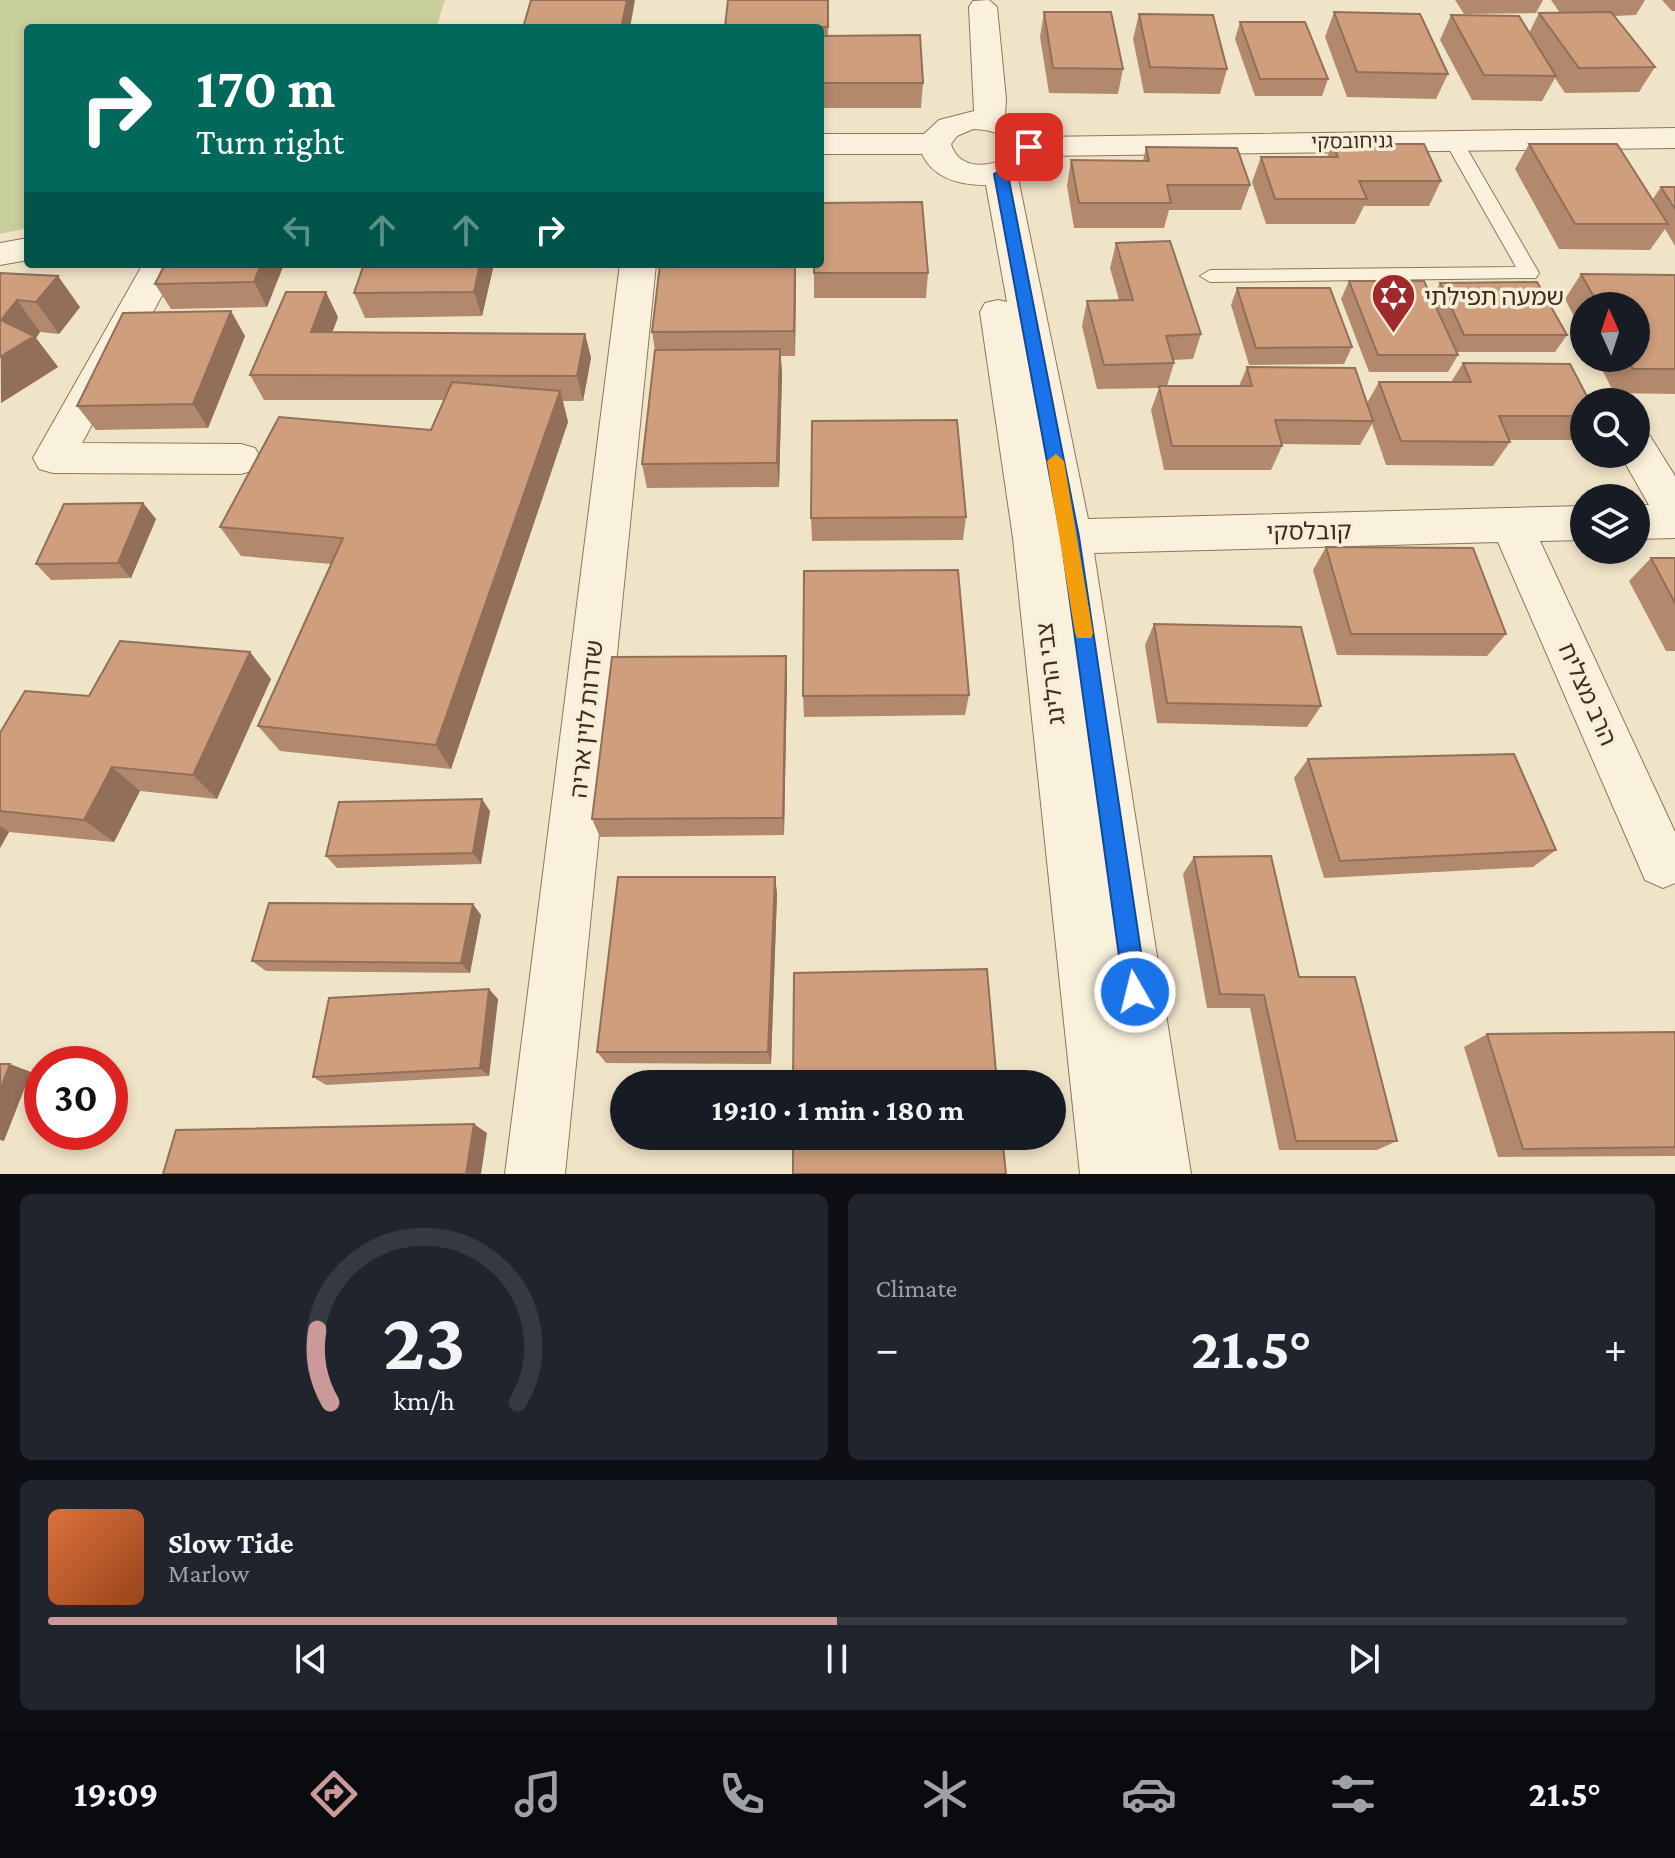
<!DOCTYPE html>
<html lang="en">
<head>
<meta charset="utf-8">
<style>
	body { margin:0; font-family:"Crimson Pro","Noto Sans Hebrew",serif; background:#20242c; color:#f1f3f6; height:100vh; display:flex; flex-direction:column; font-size:30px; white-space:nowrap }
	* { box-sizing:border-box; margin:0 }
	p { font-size:26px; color:#9ea1a6 }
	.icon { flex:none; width:44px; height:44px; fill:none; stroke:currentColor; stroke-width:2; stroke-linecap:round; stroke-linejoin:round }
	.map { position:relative; height:1174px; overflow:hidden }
	.details { display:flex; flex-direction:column; gap:20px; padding:20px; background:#0d0f14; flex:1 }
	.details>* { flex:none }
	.hud { position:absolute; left:24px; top:24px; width:800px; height:244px; border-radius:8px; box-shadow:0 4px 12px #0003; background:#00695c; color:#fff; overflow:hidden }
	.needle { width:52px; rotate:357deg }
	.fabs { position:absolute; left:1570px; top:292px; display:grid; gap:16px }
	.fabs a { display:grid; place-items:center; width:80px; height:80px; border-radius:50%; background:#171b24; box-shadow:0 4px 12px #0003; font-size:40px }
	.speed { position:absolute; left:24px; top:1046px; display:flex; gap:16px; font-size:40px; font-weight:700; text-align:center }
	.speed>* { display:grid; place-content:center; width:104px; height:104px; border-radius:50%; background:#171b24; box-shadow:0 4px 12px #0003; line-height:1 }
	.speed .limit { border:12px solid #d22; background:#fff; color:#111 }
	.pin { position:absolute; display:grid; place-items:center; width:68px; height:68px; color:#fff; margin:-34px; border-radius:16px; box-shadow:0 4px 12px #0006 }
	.me { position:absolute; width:88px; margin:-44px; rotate:352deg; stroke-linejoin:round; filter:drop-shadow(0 0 6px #0008) }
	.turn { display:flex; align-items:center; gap:28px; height:168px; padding:0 40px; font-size:36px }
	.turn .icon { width:104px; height:104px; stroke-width:2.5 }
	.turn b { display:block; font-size:56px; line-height:68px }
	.lanes { display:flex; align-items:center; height:76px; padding:0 40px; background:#0003; justify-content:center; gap:40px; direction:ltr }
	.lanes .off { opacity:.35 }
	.big { font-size:60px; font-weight:700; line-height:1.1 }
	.details .tile { flex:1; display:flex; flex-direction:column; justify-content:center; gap:12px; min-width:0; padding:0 28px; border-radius:12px; background:#20242c }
	.details .dial { align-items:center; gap:0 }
	.dial svg { height:208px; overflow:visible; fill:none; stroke:#363941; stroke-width:7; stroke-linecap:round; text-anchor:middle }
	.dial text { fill:#f1f3f6; stroke:none }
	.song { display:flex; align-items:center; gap:24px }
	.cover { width:96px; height:96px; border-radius:12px; background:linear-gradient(135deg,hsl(20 70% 55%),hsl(20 70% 35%)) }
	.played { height:8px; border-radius:4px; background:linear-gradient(90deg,#cc999b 50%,#363941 50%) }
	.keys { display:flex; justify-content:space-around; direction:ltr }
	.heat { display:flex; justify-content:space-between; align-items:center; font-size:44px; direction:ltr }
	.details .tiles { flex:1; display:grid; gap:20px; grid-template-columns:1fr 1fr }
	.tile:last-child { grid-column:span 2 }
	.trip { position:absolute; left:610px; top:1070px; width:456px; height:80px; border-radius:40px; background:#171b24; box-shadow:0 4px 12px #0003; font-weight:700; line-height:80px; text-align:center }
	.tabs { display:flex; height:128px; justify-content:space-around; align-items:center; background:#090b0e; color:#9ea1a6 }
	.tabs .icon { width:56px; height:56px }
	.tabs .selected { color:#cc999b }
	.tabs b { font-size:36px; color:#f1f3f6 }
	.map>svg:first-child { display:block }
	.green { fill:#c9cf9b }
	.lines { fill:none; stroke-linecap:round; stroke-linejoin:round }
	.service-casing { stroke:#8d765c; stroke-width:2 }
	.minor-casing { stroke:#8d765c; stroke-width:2 }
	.service { fill:#faf1dc; fill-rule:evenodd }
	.minor { fill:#faf1dc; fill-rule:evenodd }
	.wall { fill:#b2896c }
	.shaded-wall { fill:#916f58 }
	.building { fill:#cf9f7d; stroke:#916f58; stroke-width:2 }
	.route { fill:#1a73e8; stroke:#114b97; stroke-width:2 }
	.slow { fill:#f59e0b }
	.labels { text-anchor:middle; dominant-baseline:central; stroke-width:7; stroke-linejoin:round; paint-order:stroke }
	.far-street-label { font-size:20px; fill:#3d2e20; stroke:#f7eed8 }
	.poi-label { font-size:24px; fill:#3d2e20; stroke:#f7eed8; text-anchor:start }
	.street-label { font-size:24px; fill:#3d2e20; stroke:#f7eed8 }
</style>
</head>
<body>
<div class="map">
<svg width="1675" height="1174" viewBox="0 0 1675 1174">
	<rect width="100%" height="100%" fill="#f0e4c8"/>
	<path class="green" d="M0 0H445L436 28H28V228L0 234Z"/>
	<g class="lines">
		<defs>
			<path id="service" d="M1453 135 1462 140 1539 273 1536 278 1210 282 1200 276 1210 270 1516 267 1444 140Z"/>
			<path id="minor" d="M989 0 997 7 1006 99 1005 115 1024 122 1039 137 1675 128V148L1042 156 1035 170 1018 178 1088 519 1584 506V540L1540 541 1675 832V883L1663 888 1645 880 1498 542 1094 553 1191 1174H1080L1013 538 980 312 985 303 998 300 1007 302 986 185C960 185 934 179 922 154H820V134H924L939 120 974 111 969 7 973 1ZM973 129C990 130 1003 132 1013 147L1009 157C988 168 959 170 951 144L957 136Z
				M28 238V260L0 265V243Z
				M143 264H179L82 443 241 444 255 448 261 459 255 470 241 474 53 473 39 469 33 458Z
				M620 264H656L565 1174H505Z
				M1636 432 1650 436 1675 476V538L1636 539V505H1649L1620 454H1636Z"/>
		</defs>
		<use href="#service" class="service-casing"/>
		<use href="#minor" class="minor-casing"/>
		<use href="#service" class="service"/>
		<use href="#minor" class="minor"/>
	</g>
	<path class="wall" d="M728 0H829L828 35 923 83 921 108H820V28H725Z
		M1455 0H1543L1536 13 1464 14Z
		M1551 0H1645L1636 15 1615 16 1655 67 1639 92 1565 93 1555 78 1542 101 1472 100 1440 40 1451 15 1529 33 1539 13H1560Z
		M1662 0H1675V11H1672Z
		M1044 12 1123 69 1118 94 1049 93 1040 37Z
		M1334 12 1448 74 1436 99 1347 97 1325 37Z
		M1139 14 1227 69 1220 94 1144 93 1133 39Z
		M1240 22 1328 79 1322 96H1255L1235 39Z
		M1333 144 1441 181 1429 206H1364L1355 224H1266L1252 182 1261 157H1327Z
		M1529 144 1652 200 1661 187H1675V246L1665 229 1650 250 1559 249 1515 169Z
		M1146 147 1250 185 1241 210H1169L1164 228H1074L1067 186 1071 160 1143 161Z
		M1116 243 1201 334 1193 359 1174 360V363L1167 386H1239L1247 367 1367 403 1379 382H1451L1463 363 1584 402V433L1579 440H1509L1510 442 1493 466 1386 465 1372 424 1360 445 1281 444 1282 446 1271 470H1164L1151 410 1159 388 1097 389 1082 326 1087 301 1119 300 1110 268Z
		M165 264H284L267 307 171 309 155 284Z
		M494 264 482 316 365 318 354 293Z
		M660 264H796L795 356H781L782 374 779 487 647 488 642 464 655 350 652 332Z
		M0 273 80 307 59 334 40 332 36 338 58 367 1 403Z
		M814 273H928L926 298H814Z
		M1581 274 1675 275V394L1614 393 1596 358H1636V306H1584V336L1565 299Z
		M1349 281 1432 298 1440 283 1567 335 1555 352H1457L1458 355 1448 372H1369L1341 299Z
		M1237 288 1352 347 1344 364 1249 365 1231 305Z
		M338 317 332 333 585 334 591 358 583 401H563L568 422 451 769 280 751 258 726 331 564 241 556 220 527 431 430 444 400H264L250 375Z
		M245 336 208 428 96 430 77 406Z
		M143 503 156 519 131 578 51 580 36 564Z
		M966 517 963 540 812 541 811 518Z
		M1326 547 1506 634 1487 656 1337 655 1313 570Z
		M1651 558H1675V651H1666L1629 581Z
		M1154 624 1321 706 1307 727 1157 723 1145 645Z
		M250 652 271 679 217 799 140 791 114 842 9 832 0 848V733L89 696Z
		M786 656 787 677 784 835 600 837 592 819Z
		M969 695 965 715 804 717 803 696Z
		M1308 759 1556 850 1533 867 1324 878 1294 778Z
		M490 811 481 864 337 868 326 856Z
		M1194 857 1299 977 1397 1141 1377 1150H1279L1250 1008H1207L1183 874Z
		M775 877 777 894 771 1064 606 1063 597 1052Z
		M481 915 470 973 266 971 252 961Z
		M498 999 489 1076 326 1085 313 1077Z
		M1675 1032V1156L1498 1157 1464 1047 1487 1034Z"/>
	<path class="shaded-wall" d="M627 0H635L630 28H621Z
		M261 264H284L267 307 254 282Z
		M480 264H494L482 316 474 292Z
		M795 264 796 277 795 356 794 331Z
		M58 276 80 307 59 334 36 302Z
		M326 292 338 317 323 357 311 332Z
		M17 300 40 332 36 338 58 367 1 403V320Z
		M231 311 245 336 208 428 193 404Z
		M585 334 591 358 583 401 577 376Z
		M780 349 782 374 779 487 777 463Z
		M560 391 568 422 451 769 436 745Z
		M143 503 156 519 131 578 118 563Z
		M250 652 271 679 217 799 193 775Z
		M786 656 787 677 784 835 783 818Z
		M112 767 140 791 114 842 84 820Z
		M482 799 490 811 481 864 473 853Z
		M0 826 9 832 0 848Z
		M775 877 777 894 771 1064 768 1052Z
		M473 904 481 915 470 973 461 963Z
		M489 989 498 999 489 1076 480 1068Z
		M10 1064 31 1072 4 1141 0 1140V1090Z
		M474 1124 487 1133 481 1174H466Z"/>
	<path class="building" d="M531 0H627L621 28H523Z
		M728 0H828V27H725Z
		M1044 12H1111L1123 69 1053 68Z
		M1334 12 1420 14 1448 74 1357 72Z
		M1611 12 1655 67 1579 68 1539 13Z
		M1139 14 1213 15 1227 69 1150 67Z
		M1451 15 1519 16 1556 76 1484 75Z
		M1240 22H1305L1328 79H1260Z
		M920 35 923 83H820V36Z
		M1333 144H1424L1441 181H1359L1367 199H1275L1261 157H1338Z
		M1529 144H1617L1668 224H1575Z
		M1146 147 1237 148 1250 185H1167L1171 203H1079L1071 160 1149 161Z
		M1661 187H1675V209Z
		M922 202 928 273H814V264H820V203Z
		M1170 241 1201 334 1166 336 1174 363 1104 365 1087 301 1133 300 1116 243Z
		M165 264H261L254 282 155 284Z
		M364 264H480L474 292 354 293Z
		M660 264H795L794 331 652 332Z
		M0 273 58 276 36 302 17 300 1 320 34 336 0 357Z
		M1581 274 1675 275V369H1633L1627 358H1636V306H1599Z
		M1349 281H1424L1458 355H1378Z
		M1537 282 1567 335H1464L1440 283Z
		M1237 288H1330L1352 347 1256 348Z
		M286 292H326L311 332 585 334 577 376 250 375Z
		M231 311 193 404 77 406 123 313Z
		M780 349 777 463 642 464 655 350Z
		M1463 363 1570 364 1590 402H1584V416H1499L1510 442 1401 441 1379 382H1471Z
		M1247 367 1355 368 1373 421 1275 420 1282 446H1172L1159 386H1252Z
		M452 382 560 391 436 745 258 726 343 538 220 527 279 417 431 430Z
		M957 420 966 517 811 518 812 421Z
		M143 503 118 563 36 564 64 504Z
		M1326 547 1473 548 1506 634H1351Z
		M1651 558H1675V603Z
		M958 570 969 695 803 696 804 571Z
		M1154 624 1301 627 1321 706 1167 703Z
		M120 641 250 652 193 775 112 767 84 820 0 811V733L25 691 89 696Z
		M786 656 783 818 592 819 612 657Z
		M1514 754 1556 850 1340 861 1308 759Z
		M482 799 473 853 326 856 339 802Z
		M1271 856 1299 977H1355L1397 1141H1296L1264 995 1220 994 1194 857Z
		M618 877H775L768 1052H597Z
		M269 903 473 904 461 963 252 961Z
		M987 969 997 1084H793L794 973Z
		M489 989 480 1068 313 1077 329 998Z
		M1675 1032V1147L1523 1149 1487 1034Z
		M0 1064H10L0 1090Z
		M474 1124 466 1174H163L176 1130Z
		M793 1136H1002L1006 1174H793Z"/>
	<path class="route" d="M1029 143 1035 147 1029 163 1008 175 1079 537 1147 992 1143 1000 1135 1003 1127 1000 1124 992 1061 537 994 174 1017 161 1022 147Z"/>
	<path class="slow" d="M1056 454 1064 461 1093 633 1091 638H1077L1075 633 1047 461Z"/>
	<defs>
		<symbol id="synagogue-pin" viewBox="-11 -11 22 30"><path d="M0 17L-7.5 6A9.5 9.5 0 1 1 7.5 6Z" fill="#9e2a2b" stroke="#f7eed8"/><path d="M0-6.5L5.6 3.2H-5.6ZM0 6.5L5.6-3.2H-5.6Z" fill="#fff"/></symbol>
	</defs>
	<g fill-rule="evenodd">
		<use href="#synagogue-pin" x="1368" y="270" width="51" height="69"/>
	</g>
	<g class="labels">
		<g class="far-street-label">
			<text transform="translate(1352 141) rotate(-1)">גניחובסקי</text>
		</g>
		<g class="poi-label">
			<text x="1424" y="296">שמעה תפילתי</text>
		</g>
		<g class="street-label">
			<text transform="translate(1309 531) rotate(-1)">קובלסקי</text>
			<text transform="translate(1050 674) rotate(-97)">צבי הרלינג</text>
			<text transform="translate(1588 694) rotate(66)">הרב מצליח</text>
			<text transform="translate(586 719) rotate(-84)">שדרות לוין אריה</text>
		</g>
	</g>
</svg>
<div class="fabs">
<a><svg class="needle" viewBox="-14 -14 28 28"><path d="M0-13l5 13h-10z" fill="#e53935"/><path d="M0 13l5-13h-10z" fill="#9ea1a6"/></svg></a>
<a><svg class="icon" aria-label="search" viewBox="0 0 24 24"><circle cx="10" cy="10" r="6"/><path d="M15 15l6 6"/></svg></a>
<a><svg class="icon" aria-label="layers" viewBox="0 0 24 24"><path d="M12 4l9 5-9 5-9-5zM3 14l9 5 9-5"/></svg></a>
</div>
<div class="speed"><div class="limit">30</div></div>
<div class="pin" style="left:1029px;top:147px;background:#d93025"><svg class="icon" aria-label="arrive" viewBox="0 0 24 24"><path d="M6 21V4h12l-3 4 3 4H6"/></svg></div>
<svg class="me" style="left:1135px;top:992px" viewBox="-20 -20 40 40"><circle r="17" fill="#1a73e8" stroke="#fff" stroke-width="3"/><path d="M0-11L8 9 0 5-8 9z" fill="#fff"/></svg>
<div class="trip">19:10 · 1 min · 180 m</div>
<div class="hud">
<div class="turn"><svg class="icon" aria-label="right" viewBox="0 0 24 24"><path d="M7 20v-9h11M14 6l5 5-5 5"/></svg><div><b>170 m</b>Turn right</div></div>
<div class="lanes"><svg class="icon off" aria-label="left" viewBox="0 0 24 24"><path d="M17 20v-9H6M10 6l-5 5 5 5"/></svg><svg class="icon off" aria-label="ahead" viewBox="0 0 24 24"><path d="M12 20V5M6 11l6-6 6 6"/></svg><svg class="icon off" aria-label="ahead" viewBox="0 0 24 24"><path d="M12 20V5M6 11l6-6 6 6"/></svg><svg class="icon" aria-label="right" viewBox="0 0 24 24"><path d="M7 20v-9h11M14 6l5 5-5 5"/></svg></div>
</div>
</div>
<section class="details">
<div class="tiles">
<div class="tile dial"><svg viewBox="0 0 100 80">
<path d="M14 69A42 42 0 1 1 86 69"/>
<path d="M14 69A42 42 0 0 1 9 41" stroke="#cc999b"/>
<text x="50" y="56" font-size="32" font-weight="700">23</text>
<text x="50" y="72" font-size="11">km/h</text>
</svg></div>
<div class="tile"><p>Climate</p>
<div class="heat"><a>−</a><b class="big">21.5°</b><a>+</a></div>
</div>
<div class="tile">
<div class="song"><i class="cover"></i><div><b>Slow Tide</b><p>Marlow</p></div></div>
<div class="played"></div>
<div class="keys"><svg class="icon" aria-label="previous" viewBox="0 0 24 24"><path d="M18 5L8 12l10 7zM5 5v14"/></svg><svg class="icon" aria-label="pause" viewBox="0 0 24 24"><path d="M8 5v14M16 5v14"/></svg><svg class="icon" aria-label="next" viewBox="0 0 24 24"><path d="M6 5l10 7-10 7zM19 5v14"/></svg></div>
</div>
</div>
</section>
<nav class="tabs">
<b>19:09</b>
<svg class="icon selected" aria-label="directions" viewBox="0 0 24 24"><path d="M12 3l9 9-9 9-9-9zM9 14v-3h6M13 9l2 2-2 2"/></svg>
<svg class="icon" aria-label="music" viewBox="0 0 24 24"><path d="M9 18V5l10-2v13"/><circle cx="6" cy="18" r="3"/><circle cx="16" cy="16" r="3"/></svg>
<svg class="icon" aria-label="phone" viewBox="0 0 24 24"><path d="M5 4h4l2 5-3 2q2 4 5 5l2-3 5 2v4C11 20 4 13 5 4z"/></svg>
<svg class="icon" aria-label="climate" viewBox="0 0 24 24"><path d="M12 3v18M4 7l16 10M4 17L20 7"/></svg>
<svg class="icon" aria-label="car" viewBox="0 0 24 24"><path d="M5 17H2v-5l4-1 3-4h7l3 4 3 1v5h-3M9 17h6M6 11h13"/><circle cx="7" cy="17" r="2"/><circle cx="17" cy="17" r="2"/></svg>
<svg class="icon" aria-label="filters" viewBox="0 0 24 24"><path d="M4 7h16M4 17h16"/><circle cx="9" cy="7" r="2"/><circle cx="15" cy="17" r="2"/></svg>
<b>21.5°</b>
</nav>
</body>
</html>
